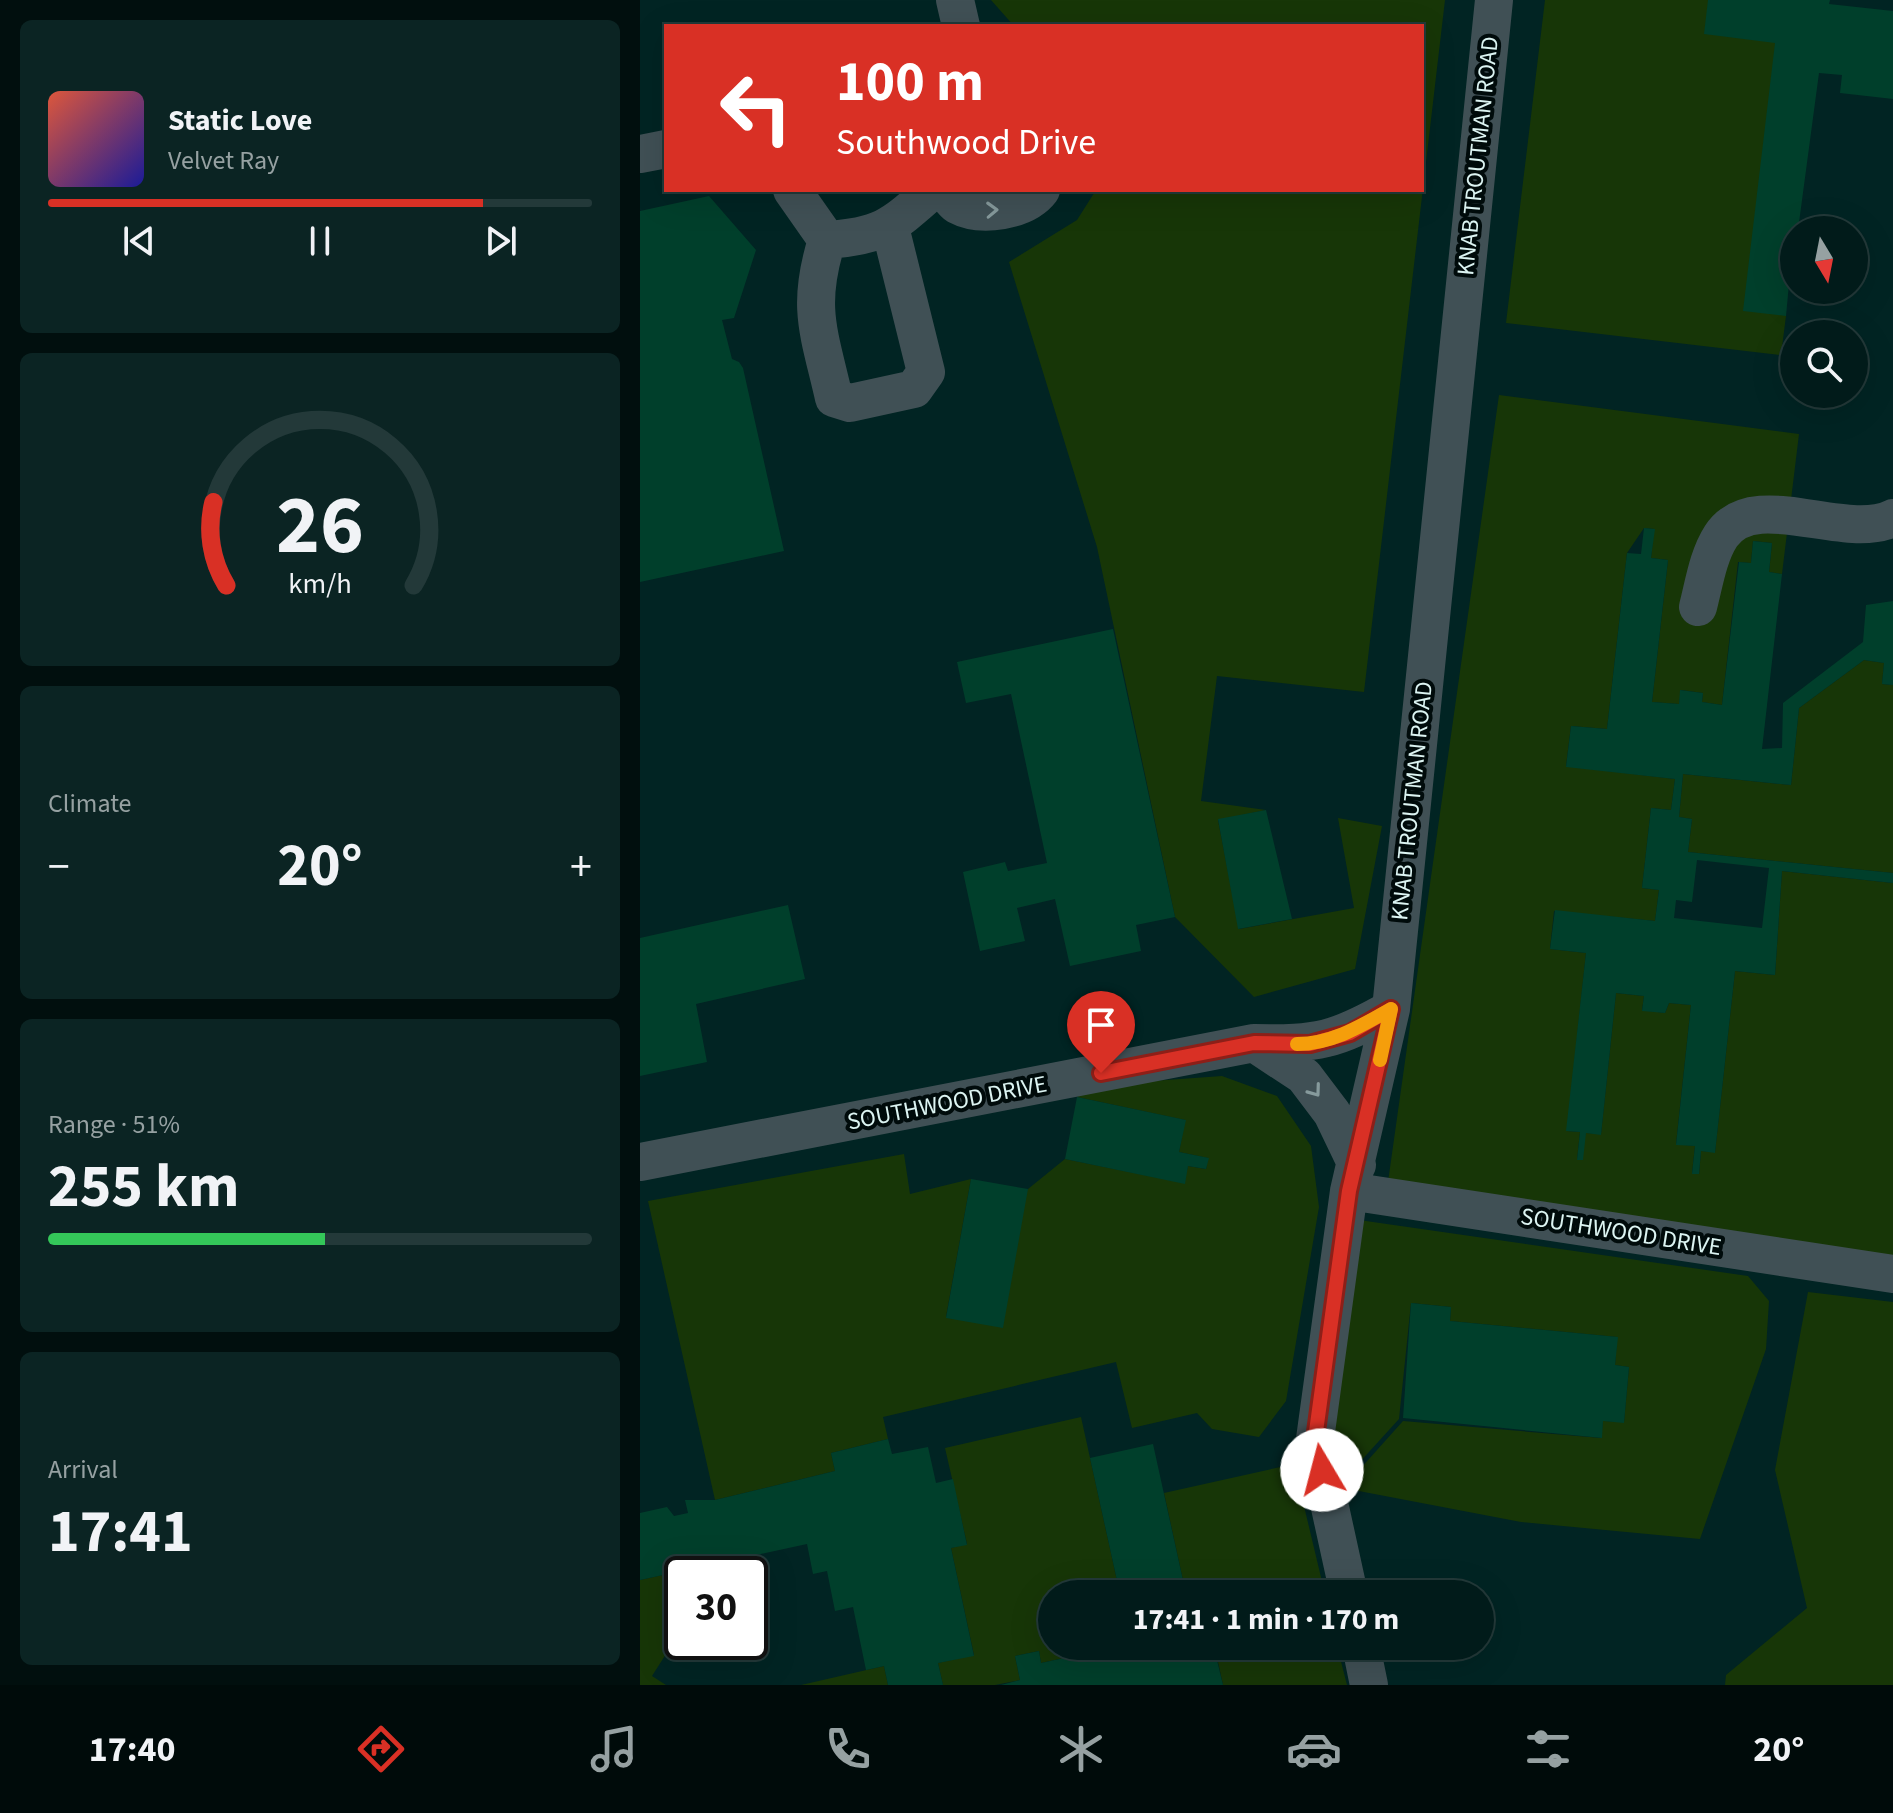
<!DOCTYPE html>
<html lang="en">
<head>
<meta charset="utf-8">
<style>
	body { margin:0; font-family:"Source Sans 3",sans-serif; background:#0b2423; color:#f1f3f6; height:100vh; display:flex; flex-direction:column; font-size:30px; white-space:nowrap }
	* { box-sizing:border-box; margin:0 }
	p { font-size:26px; color:#96a1a2 }
	.icon { flex:none; width:44px; height:44px; fill:none; stroke:currentColor; stroke-width:2; stroke-linecap:round; stroke-linejoin:round }
	.map { position:relative; flex:1; overflow:hidden }
	.drawer { display:flex; flex-direction:column; gap:20px; padding:20px; background:#010f0e; width:640px }
	.drawer>* { flex:none }
	.top-card { position:absolute; left:24px; top:24px; width:760px; height:168px; border-radius:0px; box-shadow:0 8px 32px #0002,0 0 0 2px #233939; background:#d93025; color:#fff; overflow:hidden }
	.needle { width:52px; rotate:170deg }
	.fabs { position:absolute; left:1140px; top:216px; display:grid; gap:16px }
	.fabs a { display:grid; place-items:center; width:88px; height:88px; border-radius:50%; background:#011b1a; box-shadow:0 8px 32px #0002,0 0 0 2px #233939; font-size:40px }
	.speed { position:absolute; left:24px; top:1556px; display:flex; gap:16px; font-size:40px; font-weight:700; text-align:center }
	.speed>* { display:grid; place-content:center; width:104px; height:104px; border-radius:50%; background:#011b1a; box-shadow:0 8px 32px #0002,0 0 0 2px #233939; line-height:1 }
	.speed .limit { border:4px solid #111; border-radius:12px; background:#fff; color:#111 }
	.pin { position:absolute; display:grid; place-items:center; width:68px; height:68px; color:#fff; margin:-82px -34px; border-radius:50% 50% 50% 0; rotate:-45deg; box-shadow:0 0 8px #0007 }
	.pin .icon { rotate:45deg }
	.me { position:absolute; width:88px; margin:-44px; rotate:352deg; stroke-linejoin:round; filter:drop-shadow(0 0 6px #0008) }
	.turn { display:flex; align-items:center; gap:28px; height:168px; padding:0 40px; font-size:36px }
	.turn .icon { width:104px; height:104px; stroke-width:2.5 }
	.turn b { display:block; font-size:56px; line-height:68px }
	.big { font-size:60px; font-weight:700; line-height:1.1 }
	.drawer .tile { flex:1; display:flex; flex-direction:column; justify-content:center; gap:12px; min-width:0; padding:0 28px; border-radius:12px; background:#0b2423 }
	.drawer .dial { align-items:center; gap:0 }
	.dial svg { height:208px; overflow:visible; fill:none; stroke:#233939; stroke-width:7; stroke-linecap:round; text-anchor:middle }
	.dial text { fill:#f1f3f6; stroke:none }
	.song { display:flex; align-items:center; gap:24px }
	.cover { width:96px; height:96px; border-radius:12px; background:linear-gradient(135deg,hsl(10 70% 55%),hsl(240 70% 35%)) }
	.played { height:8px; border-radius:4px; background:linear-gradient(90deg,#d93025 80%,#233939 80%) }
	.keys { display:flex; justify-content:space-around; direction:ltr }
	.heat { display:flex; justify-content:space-between; align-items:center; font-size:44px; direction:ltr }
	.charge { height:12px; border-radius:6px; background:linear-gradient(90deg,#34c759 51%,#233939 0) }
	.trip { position:absolute; left:398px; top:1580px; width:456px; height:80px; border-radius:40px; background:#011b1a; box-shadow:0 8px 32px #0002,0 0 0 2px #233939; font-weight:700; line-height:80px; text-align:center }
	.menu { display:flex; height:128px; justify-content:space-around; align-items:center; background:#000b0a; color:#96a1a2 }
	.menu .icon { width:56px; height:56px }
	.menu .on { color:#d93025 }
	.menu b { font-size:36px; color:#f1f3f6 }
	main { display:flex; flex:1; min-height:0 }
	.map>svg:first-child { display:block }
	.green { fill:#173607 }
	.building { fill:#003f2b; fill-rule:evenodd }
	.lines { fill:none; stroke-linecap:round; stroke-linejoin:round }
	.minor { stroke:#405055; stroke-width:38 }
	.oneway { stroke:#869a9c }
	.route-casing { stroke:#8d1f18; stroke-width:20 }
	.route { stroke:#d93025; stroke-width:14 }
	.slow { stroke:#f59e0b; stroke-width:14 }
	.labels { text-anchor:middle; dominant-baseline:central; stroke-width:8; stroke-linejoin:round; paint-order:stroke }
	.street-label { font-size:24px; fill:#dcf4f2; stroke:#000b0b }
</style>
</head>
<body>
<main>
<section class="drawer">
<div class="tile">
<div class="song"><i class="cover"></i><div><b>Static Love</b><p>Velvet Ray</p></div></div>
<div class="played"></div>
<div class="keys"><svg class="icon" aria-label="previous" viewBox="0 0 24 24"><path d="M18 5L8 12l10 7zM5 5v14"/></svg><svg class="icon" aria-label="pause" viewBox="0 0 24 24"><path d="M8 5v14M16 5v14"/></svg><svg class="icon" aria-label="next" viewBox="0 0 24 24"><path d="M6 5l10 7-10 7zM19 5v14"/></svg></div>
</div>
<div class="tile dial"><svg viewBox="0 0 100 80">
<path d="M14 69A42 42 0 1 1 86 69"/>
<path d="M14 69A42 42 0 0 1 9 37" stroke="#d93025"/>
<text x="50" y="56" font-size="32" font-weight="700">26</text>
<text x="50" y="72" font-size="11">km/h</text>
</svg></div>
<div class="tile"><p>Climate</p>
<div class="heat"><a>−</a><b class="big">20°</b><a>+</a></div>
</div>
<div class="tile"><p>Range · 51%</p><b class="big">255 km</b><div class="charge"></div></div>
<div class="tile"><p>Arrival</p><b class="big">17:41</b></div>
</section>
<div class="map">
<svg width="1253" height="1685" viewBox="0 0 1253 1685">
	<rect width="100%" height="100%" fill="#012423"/>
	<path class="green" d="M351 0H805L724 692 577 676 561 801 626 810 578 820 599 929 714 908 698 818 742 826 715 969 614 997 535 917 457 547 369 262 437 220 456 190H782V26H374Z
		M905 0H1068L1135 43 1146 316 1141 355 866 323Z
		M859 395 1159 434 1142 574 1129 572 1132 543 1113 541 1111 563 1098 562 1082 705 1062 702 1063 693 1041 690 1039 704 1012 702 1028 560 1011 558 1014 529 1004 528 987 553 967 729 931 726 926 766 1035 779 1031 810 1011 808 1002 888 1019 890 1015 921 914 911 910 949 946 953 927 1131 940 1132 937 1160 946 1133 961 1134 976 993 1004 996 1002 1010 1025 1013 1029 1003 1051 1005 1036 1144 1055 1146 1052 1173 1059 1174 1061 1151 1075 1152 1095 971 1135 975 1142 871 1253 883V1263L746 1196Z
		M1224 660 1244 663 1242 684 1253 685V873L1048 852 1052 819 1039 817 1043 774 1151 785 1159 708Z
		M582 1076 637 1096 671 1146 679 1207 646 1401 619 1437 572 1429 557 1413 492 1428 476 1362 243 1417 248 1439 191 1453 195 1471 75 1500 8 1201 264 1154 270 1194 331 1179 306 1317 388 1189 425 1159 544 1183 548 1166 566 1169 568 1158 539 1152 545 1120 437 1097 457 1085Z
		M719 1220 1108 1276 1129 1301 1126 1349 1060 1539 881 1522 703 1488 763 1421 961 1438 963 1421 984 1422 989 1367 975 1365 977 1337 810 1321 811 1307 771 1303 759 1419 698 1486 690 1422Z
		M1168 1292 1253 1302V1685H1085L1086 1675 1167 1608 1135 1470Z
		M441 1417 480 1594H412V1646H460L461 1650 401 1663 399 1651 375 1656 380 1680 355 1685H303L298 1663 334 1655 311 1548 327 1544 305 1448Z
		M654 1464 685 1594H546L524 1493Z
		M59 1567 60 1574H42V1629L12 1676 26 1685H0V1580Z
		M557 1646H697L707 1685H583L575 1648 558 1651Z
		M244 1666 248 1685H161Z"/>
	<path class="building" d="M1068 0H1190L1189 4 1253 11V99L1200 93 1202 75 1179 73 1158 230H1154L1146 316 1103 311 1135 43 1064 34Z
		M69 196 116 250 94 318 82 320 92 359 99 362 103 368 144 551 0 582V211Z
		M1004 528 1015 529 1011 558 1028 560 1012 702 1039 704 1040 690 1063 693 1062 702 1082 705 1099 562 1111 563 1113 541 1132 543 1129 572 1142 574 1122 749 1142 748 1143 703 1223 642 1226 605 1253 601V685L1242 684 1244 663 1224 660 1159 708 1151 785 1043 774 1039 817 1052 819 1048 852 1253 873V883L1142 871 1135 975 1095 971 1075 1153 1061 1151 1059 1174H1052L1055 1146 1036 1145 1051 1005 1029 1003 1025 1013 1002 1011 1004 996 976 993 961 1135 946 1133 943 1160H937L940 1132 926 1131 946 953 910 949 915 910 1015 921 1019 890 1002 888 1011 808 1031 810 1035 779 926 767 931 726 967 729 987 553 1001 554ZM1057 860 1129 868 1122 928 1034 918 1036 900 1052 902Z
		M473 629 535 917 496 925 501 951 430 966 415 899 377 908 385 941 340 951 323 872 365 862 368 871 407 863 371 694 326 703 317 662Z
		M626 810 652 919 598 929 578 819Z
		M148 905 165 979 56 1004 67 1062 0 1076V938Z
		M437 1097 546 1120 539 1152 569 1158 566 1169 548 1166 545 1184 425 1159Z
		M331 1179 388 1189 363 1328 306 1318Z
		M771 1303 811 1307 810 1321 978 1337 975 1365 989 1367 984 1423 963 1421 962 1438 763 1418Z
		M248 1439 252 1454 288 1447 296 1483 313 1479 327 1545 311 1548 334 1656 298 1663 303 1685H248L244 1666 226 1670 213 1607 195 1611 187 1571 173 1574 167 1544 0 1580V1513L27 1507 34 1516 48 1513 45 1500H75L195 1471 191 1453Z
		M513 1444 546 1594H480L450 1458Z
		M460 1646H557L558 1651 574 1648 583 1685H361L380 1680 375 1656 399 1651 401 1663 461 1650Z"/>
	<g class="lines">
		<path class="minor" d="M315 0 321 26
			M0 154 26 149
			M152 190 187 240C166 307 179 332 194 398L210 403 274 389 286 372 250 227
			M304 190C308 194 312 202 317 205 341 218 385 211 401 190
			M187 240C243 236 252 226 293 190
			M1058 607C1064 584 1068 556 1081 536 1114 486 1204 542 1253 518
			M614 1043 664 1076 692 1113 717 1165
			M0 1162 614 1043C678 1044 695 1041 751 1009
			M709 1191 1253 1274
			M709 1594 675 1439 709 1191 751 1009 854 0
			M721 1646 729 1685"/>
	</g>
	<defs><path id="oneway-chevron" d="M-2-3.5L2.5 0L-2 3.5" fill="none" stroke-width="1.6" stroke-linecap="round" stroke-linejoin="round" transform="scale(2)"/></defs>
	<g class="oneway">
		<use href="#oneway-chevron" transform="translate(352 210) rotate(-2)"/>
		<use href="#oneway-chevron" transform="translate(675 1091) rotate(54)"/>
	</g>
	<g class="lines">
		<defs>
			<path id="route" d="M461 1073 614 1043 670 1044 710 1033 751 1009 709 1191 675 1439 682 1470"/>
		</defs>
		<use href="#route" class="route-casing"/>
		<use href="#route" class="route"/>
		<path class="slow" d="M657 1044C692 1044 721 1026 751 1009L740 1060"/>
	</g>
	<g class="labels">
		<g class="street-label">
			<text transform="translate(838 156) rotate(-84)">KNAB TROUTMAN ROAD</text>
			<text transform="translate(772 801) rotate(-84)">KNAB TROUTMAN ROAD</text>
			<text transform="translate(307 1103) rotate(-11)">SOUTHWOOD DRIVE</text>
			<text transform="translate(981 1232) rotate(9)">SOUTHWOOD DRIVE</text>
		</g>
	</g>
</svg>
<div class="fabs">
<a><svg class="needle" viewBox="-14 -14 28 28"><path d="M0-13l5 13h-10z" fill="#e53935"/><path d="M0 13l5-13h-10z" fill="#96a1a2"/></svg></a>
<a><svg class="icon" aria-label="search" viewBox="0 0 24 24"><circle cx="10" cy="10" r="6"/><path d="M15 15l6 6"/></svg></a>
</div>
<div class="speed"><div class="limit">30</div></div>
<div class="pin" style="left:461px;top:1073px;background:#d93025"><svg class="icon" aria-label="arrive" viewBox="0 0 24 24"><path d="M6 21V4h12l-3 4 3 4H6"/></svg></div>
<svg class="me" style="left:682px;top:1470px" viewBox="-20 -20 40 40"><circle r="19" fill="#fff"/><path d="M0-13L10 11 0 6-10 11z" fill="#d93025"/></svg>
<div class="trip">17:41 · 1 min · 170 m</div>
<div class="top-card">
<div class="turn"><svg class="icon" aria-label="left" viewBox="0 0 24 24"><path d="M17 20v-9H6M10 6l-5 5 5 5"/></svg><div><b>100 m</b>Southwood Drive</div></div>
</div>
</div>
</main>
<nav class="menu">
<b>17:40</b>
<svg class="icon on" aria-label="directions" viewBox="0 0 24 24"><path d="M12 3l9 9-9 9-9-9zM9 14v-3h6M13 9l2 2-2 2"/></svg>
<svg class="icon" aria-label="music" viewBox="0 0 24 24"><path d="M9 18V5l10-2v13"/><circle cx="6" cy="18" r="3"/><circle cx="16" cy="16" r="3"/></svg>
<svg class="icon" aria-label="phone" viewBox="0 0 24 24"><path d="M5 4h4l2 5-3 2q2 4 5 5l2-3 5 2v4C11 20 4 13 5 4z"/></svg>
<svg class="icon" aria-label="climate" viewBox="0 0 24 24"><path d="M12 3v18M4 7l16 10M4 17L20 7"/></svg>
<svg class="icon" aria-label="car" viewBox="0 0 24 24"><path d="M5 17H2v-5l4-1 3-4h7l3 4 3 1v5h-3M9 17h6M6 11h13"/><circle cx="7" cy="17" r="2"/><circle cx="17" cy="17" r="2"/></svg>
<svg class="icon" aria-label="filters" viewBox="0 0 24 24"><path d="M4 7h16M4 17h16"/><circle cx="9" cy="7" r="2"/><circle cx="15" cy="17" r="2"/></svg>
<b>20°</b>
</nav>
</body>
</html>
